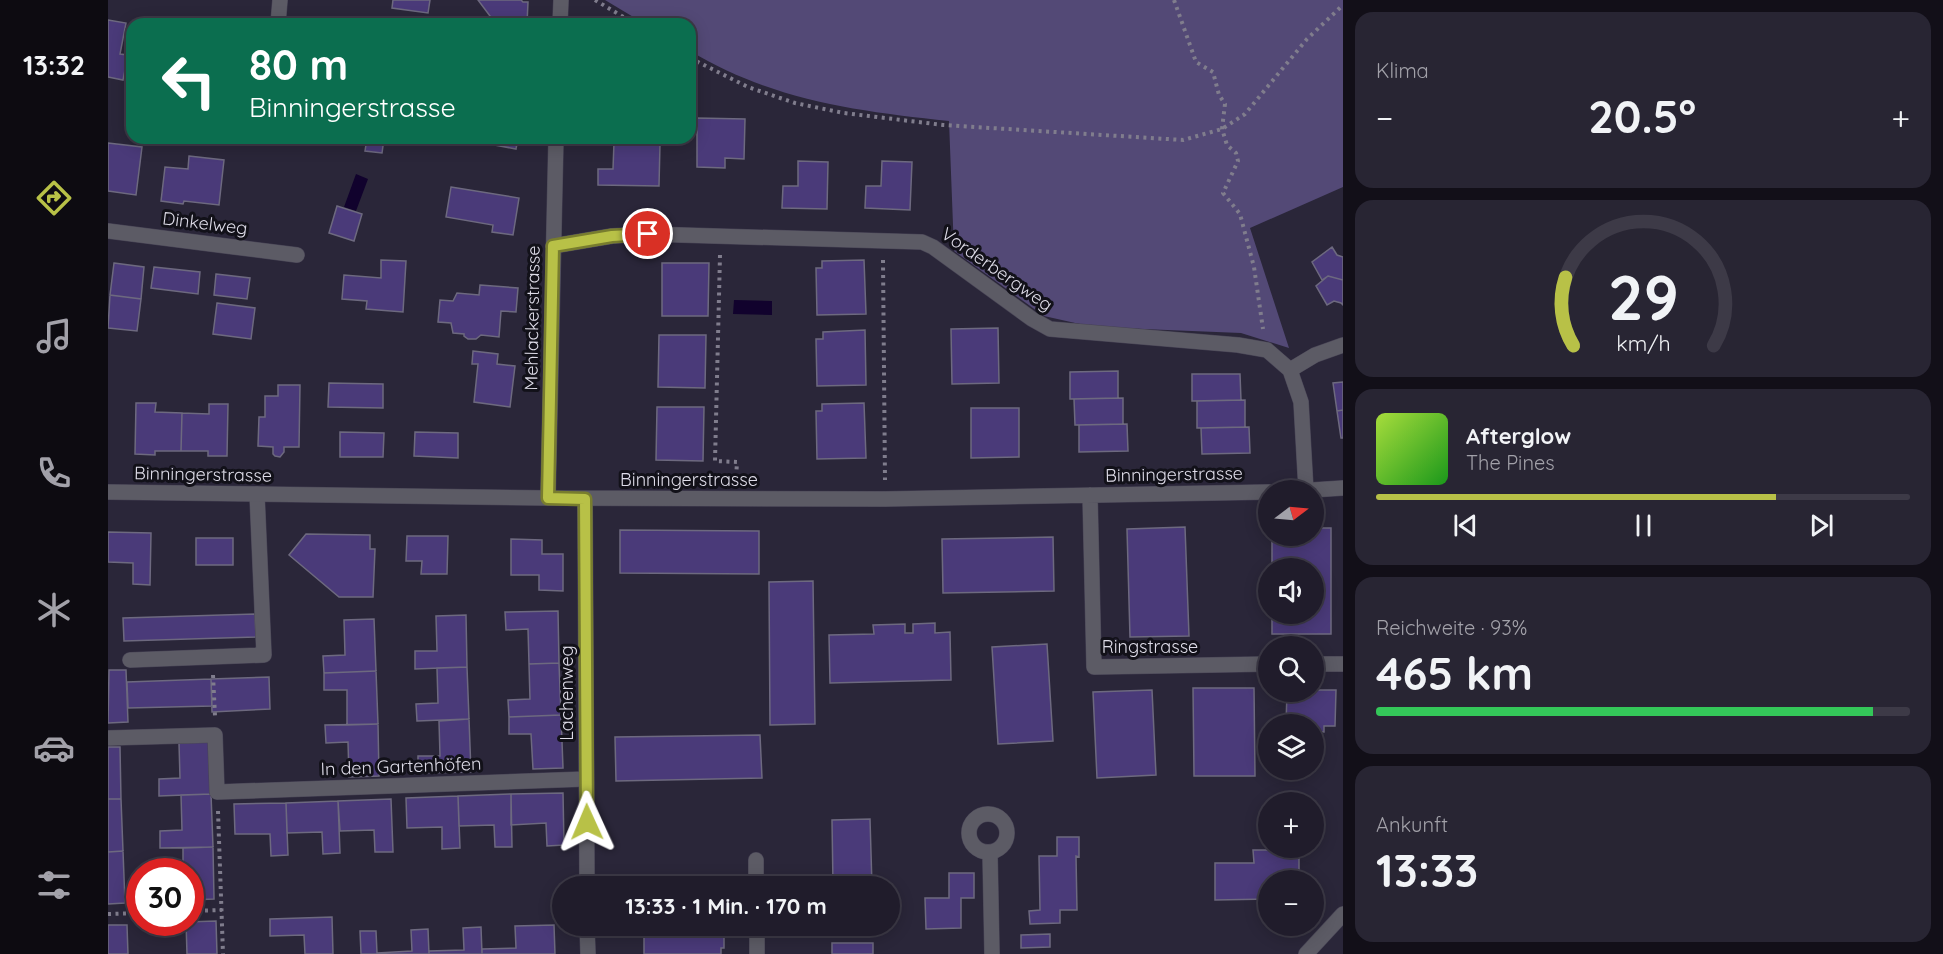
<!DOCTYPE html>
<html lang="de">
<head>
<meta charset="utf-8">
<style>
	body { margin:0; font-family:Quicksand,sans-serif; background:#282533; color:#f1f3f6; height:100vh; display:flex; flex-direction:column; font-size:22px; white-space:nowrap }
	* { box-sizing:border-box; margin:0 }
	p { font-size:20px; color:#a2a1a9 }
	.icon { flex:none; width:33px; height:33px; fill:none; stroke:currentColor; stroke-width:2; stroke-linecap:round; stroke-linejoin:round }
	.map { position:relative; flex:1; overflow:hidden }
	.details { display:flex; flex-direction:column; gap:12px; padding:12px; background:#120f18; width:600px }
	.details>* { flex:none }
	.guide { position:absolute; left:18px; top:18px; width:570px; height:126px; border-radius:18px; box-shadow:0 3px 15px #0003,0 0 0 2px #3d3a47; background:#0b6e4f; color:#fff; overflow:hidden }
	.needle { width:39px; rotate:74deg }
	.buttons { position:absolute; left:1150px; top:480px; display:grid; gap:12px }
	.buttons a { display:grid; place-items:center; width:66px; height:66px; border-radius:50%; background:#201c2b; box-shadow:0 3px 15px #0003,0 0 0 2px #3d3a47; font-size:30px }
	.speed { position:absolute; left:18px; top:858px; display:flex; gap:12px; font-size:30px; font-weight:700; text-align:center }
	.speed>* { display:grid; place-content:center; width:78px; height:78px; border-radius:50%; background:#201c2b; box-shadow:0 3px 15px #0003,0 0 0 2px #3d3a47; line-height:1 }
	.speed .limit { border:9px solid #d22; background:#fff; color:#111 }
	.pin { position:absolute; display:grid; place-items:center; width:51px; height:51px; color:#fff; margin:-26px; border:3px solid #fff; border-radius:50%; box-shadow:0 2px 6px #0007 }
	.me { position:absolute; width:66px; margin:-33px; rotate:359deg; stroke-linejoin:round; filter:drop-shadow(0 0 4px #0008) }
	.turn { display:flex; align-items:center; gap:21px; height:126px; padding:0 24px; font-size:27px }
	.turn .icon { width:78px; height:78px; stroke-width:2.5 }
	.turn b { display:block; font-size:42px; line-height:51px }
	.big { font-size:45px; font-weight:700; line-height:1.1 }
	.details .card { flex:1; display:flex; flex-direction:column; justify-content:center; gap:9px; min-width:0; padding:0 21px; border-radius:18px; background:#282533 }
	.details .dial { align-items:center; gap:0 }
	.dial svg { height:156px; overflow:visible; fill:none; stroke:#3d3a47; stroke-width:7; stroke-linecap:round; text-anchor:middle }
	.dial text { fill:#f1f3f6; stroke:none }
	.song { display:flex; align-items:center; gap:18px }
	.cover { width:72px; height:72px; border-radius:9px; background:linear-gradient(135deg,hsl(80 70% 55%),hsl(120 70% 35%)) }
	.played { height:6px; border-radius:3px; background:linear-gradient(90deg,#b8c147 75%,#3d3a47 75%) }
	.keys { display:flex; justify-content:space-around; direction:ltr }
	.heat { display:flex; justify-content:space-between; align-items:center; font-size:33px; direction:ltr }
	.charge { height:9px; border-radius:4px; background:linear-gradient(90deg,#34c759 93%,#3d3a47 0) }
	.trip { position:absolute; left:444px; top:876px; width:348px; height:60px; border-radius:30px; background:#201c2b; box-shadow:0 3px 15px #0003,0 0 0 2px #3d3a47; font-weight:700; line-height:60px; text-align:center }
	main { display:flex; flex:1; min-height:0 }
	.menu { display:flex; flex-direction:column; width:108px; justify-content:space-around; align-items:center; background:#0d0b11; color:#a2a1a9 }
	.menu .icon { width:42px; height:42px }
	.menu .active { color:#b8c147 }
	.menu b { font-size:27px; color:#f1f3f6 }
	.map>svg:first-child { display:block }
	.green { fill:#534976 }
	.water { fill:#11022d }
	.building { fill:#4a3a79; stroke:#6d697f; stroke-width:1.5 }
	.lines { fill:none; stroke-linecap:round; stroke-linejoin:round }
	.lane-casing { stroke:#474355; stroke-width:16 }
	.street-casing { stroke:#474355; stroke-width:16 }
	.path { stroke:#807d8d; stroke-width:4; stroke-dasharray:3 4.5; stroke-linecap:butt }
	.lane { stroke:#5c5b65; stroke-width:15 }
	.street { stroke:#5c5b65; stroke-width:15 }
	.route-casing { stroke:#787d2e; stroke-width:15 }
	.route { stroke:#b8c147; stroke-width:10 }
	.labels { text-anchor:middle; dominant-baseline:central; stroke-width:6; stroke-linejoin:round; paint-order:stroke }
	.street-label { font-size:18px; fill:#dedce8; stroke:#121119 }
</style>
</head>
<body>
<main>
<nav class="menu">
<b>13:32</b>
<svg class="icon active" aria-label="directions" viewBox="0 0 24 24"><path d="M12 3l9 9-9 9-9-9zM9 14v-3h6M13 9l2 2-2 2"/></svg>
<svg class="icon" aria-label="music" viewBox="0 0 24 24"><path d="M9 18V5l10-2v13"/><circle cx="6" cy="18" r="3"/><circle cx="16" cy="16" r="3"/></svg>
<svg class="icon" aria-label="phone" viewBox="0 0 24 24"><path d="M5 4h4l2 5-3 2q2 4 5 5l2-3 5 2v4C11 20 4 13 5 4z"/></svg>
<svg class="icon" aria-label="climate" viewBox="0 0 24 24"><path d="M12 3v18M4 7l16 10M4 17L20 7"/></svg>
<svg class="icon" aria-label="car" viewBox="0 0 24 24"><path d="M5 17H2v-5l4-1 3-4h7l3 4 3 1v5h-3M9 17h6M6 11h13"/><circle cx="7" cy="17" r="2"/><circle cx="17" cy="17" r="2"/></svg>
<svg class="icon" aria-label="filters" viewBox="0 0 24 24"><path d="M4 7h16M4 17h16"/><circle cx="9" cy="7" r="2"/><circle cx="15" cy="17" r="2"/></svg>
</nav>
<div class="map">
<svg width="1235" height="954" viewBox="0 0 1235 954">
	<rect width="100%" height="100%" fill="#2a2639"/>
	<path class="green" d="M497 0H1235V187L1142 228 1181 348 1133 333 985 327 936 316 846 251 841 121C748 111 664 100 582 51V24H537Z"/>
	<path class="water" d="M248 174 260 179 248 211 236 207Z
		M626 300 664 301V315L625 314Z"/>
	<path class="building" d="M285 0H322L320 13 284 8Z
		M370 0H413L415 2H420L419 24H388Z
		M0 20 18 23 12 54 20 55 15 80 0 77Z
		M589 118 637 119 636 159 617 158V168L589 167Z
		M259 138 276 139 274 153 257 151Z
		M366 138H410L408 149 365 141Z
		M506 142 552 144 551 186 490 185V169H505Z
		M0 143 34 147 28 195 0 191Z
		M81 156 116 160 111 205 76 201 75 204 53 201 57 167 80 169Z
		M690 161 720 162 719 209 674 208 675 186H690Z
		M774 161 804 162 802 210 757 208 758 186H773Z
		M343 187 411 198 405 235 384 232 385 225 338 217Z
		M229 206 254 214 246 241 221 233Z
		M1224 247 1229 255 1235 257V280L1220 276 1214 280 1204 262Z
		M273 260 298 261 295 312 258 309 259 301 234 299 236 275 273 278Z
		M756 260 758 314 709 315 708 268H714V261Z
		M6 263 36 267 33 299 2 295Z
		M554 263H601L600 316H554Z
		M46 267 92 272 90 294 43 288Z
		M108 274 142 278 139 299 106 295Z
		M1220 276 1235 280V305L1233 303 1226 301 1219 305 1208 286Z
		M372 285 410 288 408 312 393 311 391 337 373 335 368 339H360L356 336V334L345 333 343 323 330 322 332 300 345 301 349 293 371 295Z
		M2 295 33 299 29 331 0 328Z
		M109 303 147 308 143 339 105 334Z
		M890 328 891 383 844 384 843 329Z
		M757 330 758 385 709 386 708 339H715V332Z
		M551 335H598L597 388 550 387Z
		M365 351 390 354 389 364 407 366 402 407 366 402 370 364H364Z
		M1010 371V398L962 399V372Z
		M1084 374H1132L1133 400 1084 401Z
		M1235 382V410L1229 411 1225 383Z
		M221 383 275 384V408L220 407Z
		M170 385H192L191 447H176V452L172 457 167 456 165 454V447L150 446 151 417H157V396H170Z
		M1015 398V424L967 425 966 399Z
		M1137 400V427L1089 428V401Z
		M28 403H48L47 412 74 413 73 451H47V455L27 454Z
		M756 403 758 458 709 459 708 411H714V404Z
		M101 404H120L119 456H100V451H73L74 413 101 414Z
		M549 407H596L595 461 548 460Z
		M863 408H911V457L863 458Z
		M1235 410V438H1233L1229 411Z
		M1019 424 1020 451 971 452V425Z
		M1141 427 1142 453 1094 454 1093 428Z
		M232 432 276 433 275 457H232Z
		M307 432 350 433V458L306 456Z
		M1077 527 1081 636 1022 637 1019 529Z
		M1206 528H1223V634H1164V614H1206V568H1164V536H1206Z
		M512 530 651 531V574L512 573Z
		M0 532 43 533 42 585 25 584V563L0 562Z
		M198 534 262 535V549H267L265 597H231L181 555Z
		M299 536H340L339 574H313L314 561H298Z
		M945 537 946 591 835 593 834 539Z
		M88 538H125V565H88Z
		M403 539 434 540V554H455V591L431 590V575H403Z
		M705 581 707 724 662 725 661 582Z
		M450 611 451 663 421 664 420 629 398 630 397 612Z
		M147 614 148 637 16 641 15 618Z
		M358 615 359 667 307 669V651H329L328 616Z
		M266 619 268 671 216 673 215 656 237 655 236 620Z
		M827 623V633L842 632 843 680 722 683 721 635 766 634 765 625 797 624V633H805V624Z
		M939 644 945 741 890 744 884 647Z
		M451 663 453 715 401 717 400 700 422 699 421 664Z
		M359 667 361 719 309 721 308 704 330 703 329 668Z
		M1 670H18L20 722 0 723Z
		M268 671 270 724 239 725V690H216V673Z
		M161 677 162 709 104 712 103 679Z
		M103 679 104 706 20 708 19 682Z
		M1085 688H1146L1147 776H1086Z
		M1044 690 1048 775 989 778 985 692Z
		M1206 690H1228L1227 726H1216V732L1206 731V724H1178L1179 692H1206Z
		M453 715 455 768 425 769 423 734H401V717Z
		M361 719 363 772 310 773V756H332L331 721Z
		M270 724 271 776 241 777 240 742 218 743 217 725Z
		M652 735 654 778 508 781 507 737Z
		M102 742 103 794 51 796V779L72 778 71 743Z
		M0 747H12L13 799H0Z
		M455 793 456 845 439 846 438 823 403 825V794Z
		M103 794 105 847 52 848V831L74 830 73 795Z
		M403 794 404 847H387L386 825 351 826 350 796Z
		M350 796 352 848 334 849V827L299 828 298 798Z
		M0 799H13L15 851 0 852Z
		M283 799 285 852H267L266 830 232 831 230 801Z
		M230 801 232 853 215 854 214 832 179 833 178 803Z
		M178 803 180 855 163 856 162 834H127L126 804Z
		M762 819 764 886H725L724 820Z
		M949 837H971V857L968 856 969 910H952V923L922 924 921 911 932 910 931 856H949Z
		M105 847 106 899 82 900V872H75V848Z
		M1145 850H1191V880H1161V899L1107 900V863H1146Z
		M15 851 17 903 0 904V852Z
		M841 873H866V898H853V928L818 929 817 898H841Z
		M224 917 225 954H197L196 935 162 936V919Z
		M108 921 109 954H79L78 922Z
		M0 925H19L20 954H0Z
		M446 925 447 954H374V949L408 948 407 926Z
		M536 926H616V948H613V954H536Z
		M373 927 374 954H321V951L356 950 355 928Z
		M320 929 321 954H253L252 931H268L269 953 304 951 303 930Z
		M942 934V947L913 948V935Z
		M724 943H765V954H724Z"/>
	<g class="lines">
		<defs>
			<path id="lane" d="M170 24 172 0
				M22 660 156 655 149 494
				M0 738 107 735 109 792 478 779
				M648 860V886
				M649 926V954"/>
			<path id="street" d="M452 24 453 0
				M0 231 189 255
				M445 246 504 236 540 234 814 242 825 247 924 319 942 329 1130 345 1159 350 1182 370 1193 402 1198 490
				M1182 370 1207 355 1235 345
				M1204 490 1235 488
				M0 492 440 498 777 499 1161 492
				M982 495 986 667 1161 664
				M440 498 448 138
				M477 499 479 886
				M1206 664H1235
				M861 833a19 19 0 1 1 38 0a19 19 0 1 1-38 0Z
				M882 853 884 954
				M479 926 480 954
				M1198 954 1235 914"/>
		</defs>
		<use href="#lane" class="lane-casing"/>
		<use href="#street" class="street-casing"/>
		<path class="path" d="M487 0 527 24
			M1066 0 1088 62 1105 72 1111 95 1117 104 1114 129 1119 145 1128 153 1130 161 1115 193 1132 214 1146 267 1155 329
			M582 58 640 87 687 103 736 113 835 125 1075 140 1114 129 1137 114 1199 39 1235 5
			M612 255 607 461 629 462 628 479
			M775 260 777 480
			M105 675 107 716
			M110 811 115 954
			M82 911 114 910
			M0 914 32 913"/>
		<use href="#lane" class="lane"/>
		<use href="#street" class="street"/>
	</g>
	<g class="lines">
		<defs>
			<path id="route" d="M479 822 477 499 440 498 445 246 504 236 540 234"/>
		</defs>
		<use href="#route" class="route-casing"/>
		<use href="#route" class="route"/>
	</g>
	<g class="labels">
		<g class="street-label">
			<text transform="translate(97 223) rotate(7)">Dinkelweg</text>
			<text transform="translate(889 269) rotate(35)">Vorderbergweg</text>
			<text transform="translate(424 318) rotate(-89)">Mehlackerstrasse</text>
			<text transform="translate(95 474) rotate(1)">Binningerstrasse</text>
			<text transform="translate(1066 474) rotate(-1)">Binningerstrasse</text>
			<text x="581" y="479">Binningerstrasse</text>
			<text x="1042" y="646">Ringstrasse</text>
			<text transform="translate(458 693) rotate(-90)">Lachenweg</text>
			<text transform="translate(293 766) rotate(-2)">In den Gartenhöfen</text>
		</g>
	</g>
</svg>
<div class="buttons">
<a><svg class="needle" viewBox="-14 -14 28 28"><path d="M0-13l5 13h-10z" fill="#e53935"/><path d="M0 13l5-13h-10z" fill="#a2a1a9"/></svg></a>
<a><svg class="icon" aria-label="sound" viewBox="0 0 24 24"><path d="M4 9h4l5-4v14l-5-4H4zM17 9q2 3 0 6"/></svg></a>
<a><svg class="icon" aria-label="search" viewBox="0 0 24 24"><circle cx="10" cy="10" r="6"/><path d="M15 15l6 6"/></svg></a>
<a><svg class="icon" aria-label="layers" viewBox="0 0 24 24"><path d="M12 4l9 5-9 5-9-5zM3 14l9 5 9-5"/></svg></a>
<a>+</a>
<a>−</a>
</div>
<div class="speed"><div class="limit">30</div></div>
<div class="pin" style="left:540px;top:234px;background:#d93025"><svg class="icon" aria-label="arrive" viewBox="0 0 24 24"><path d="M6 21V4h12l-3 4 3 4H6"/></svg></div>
<svg class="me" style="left:479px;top:822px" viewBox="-20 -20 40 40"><path d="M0-17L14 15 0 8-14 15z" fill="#b8c147" stroke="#fff" stroke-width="4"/></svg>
<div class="trip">13:33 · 1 Min. · 170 m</div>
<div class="guide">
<div class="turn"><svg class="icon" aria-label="left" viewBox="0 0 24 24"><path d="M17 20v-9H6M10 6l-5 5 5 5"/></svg><div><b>80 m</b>Binningerstrasse</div></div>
</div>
</div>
<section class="details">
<div class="card"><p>Klima</p>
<div class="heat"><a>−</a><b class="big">20.5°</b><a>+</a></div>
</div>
<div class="card dial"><svg viewBox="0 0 100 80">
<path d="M14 69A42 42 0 1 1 86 69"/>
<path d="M14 69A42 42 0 0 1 10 34" stroke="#b8c147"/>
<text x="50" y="56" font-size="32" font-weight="700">29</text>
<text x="50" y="72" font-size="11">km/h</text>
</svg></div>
<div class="card">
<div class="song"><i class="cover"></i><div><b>Afterglow</b><p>The Pines</p></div></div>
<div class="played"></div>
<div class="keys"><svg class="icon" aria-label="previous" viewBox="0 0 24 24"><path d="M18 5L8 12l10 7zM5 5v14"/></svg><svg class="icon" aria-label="pause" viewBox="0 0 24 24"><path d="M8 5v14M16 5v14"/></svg><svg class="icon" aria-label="next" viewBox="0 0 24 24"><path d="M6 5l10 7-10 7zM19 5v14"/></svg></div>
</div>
<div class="card"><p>Reichweite · 93%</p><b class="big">465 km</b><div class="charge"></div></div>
<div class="card"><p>Ankunft</p><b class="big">13:33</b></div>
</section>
</main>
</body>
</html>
